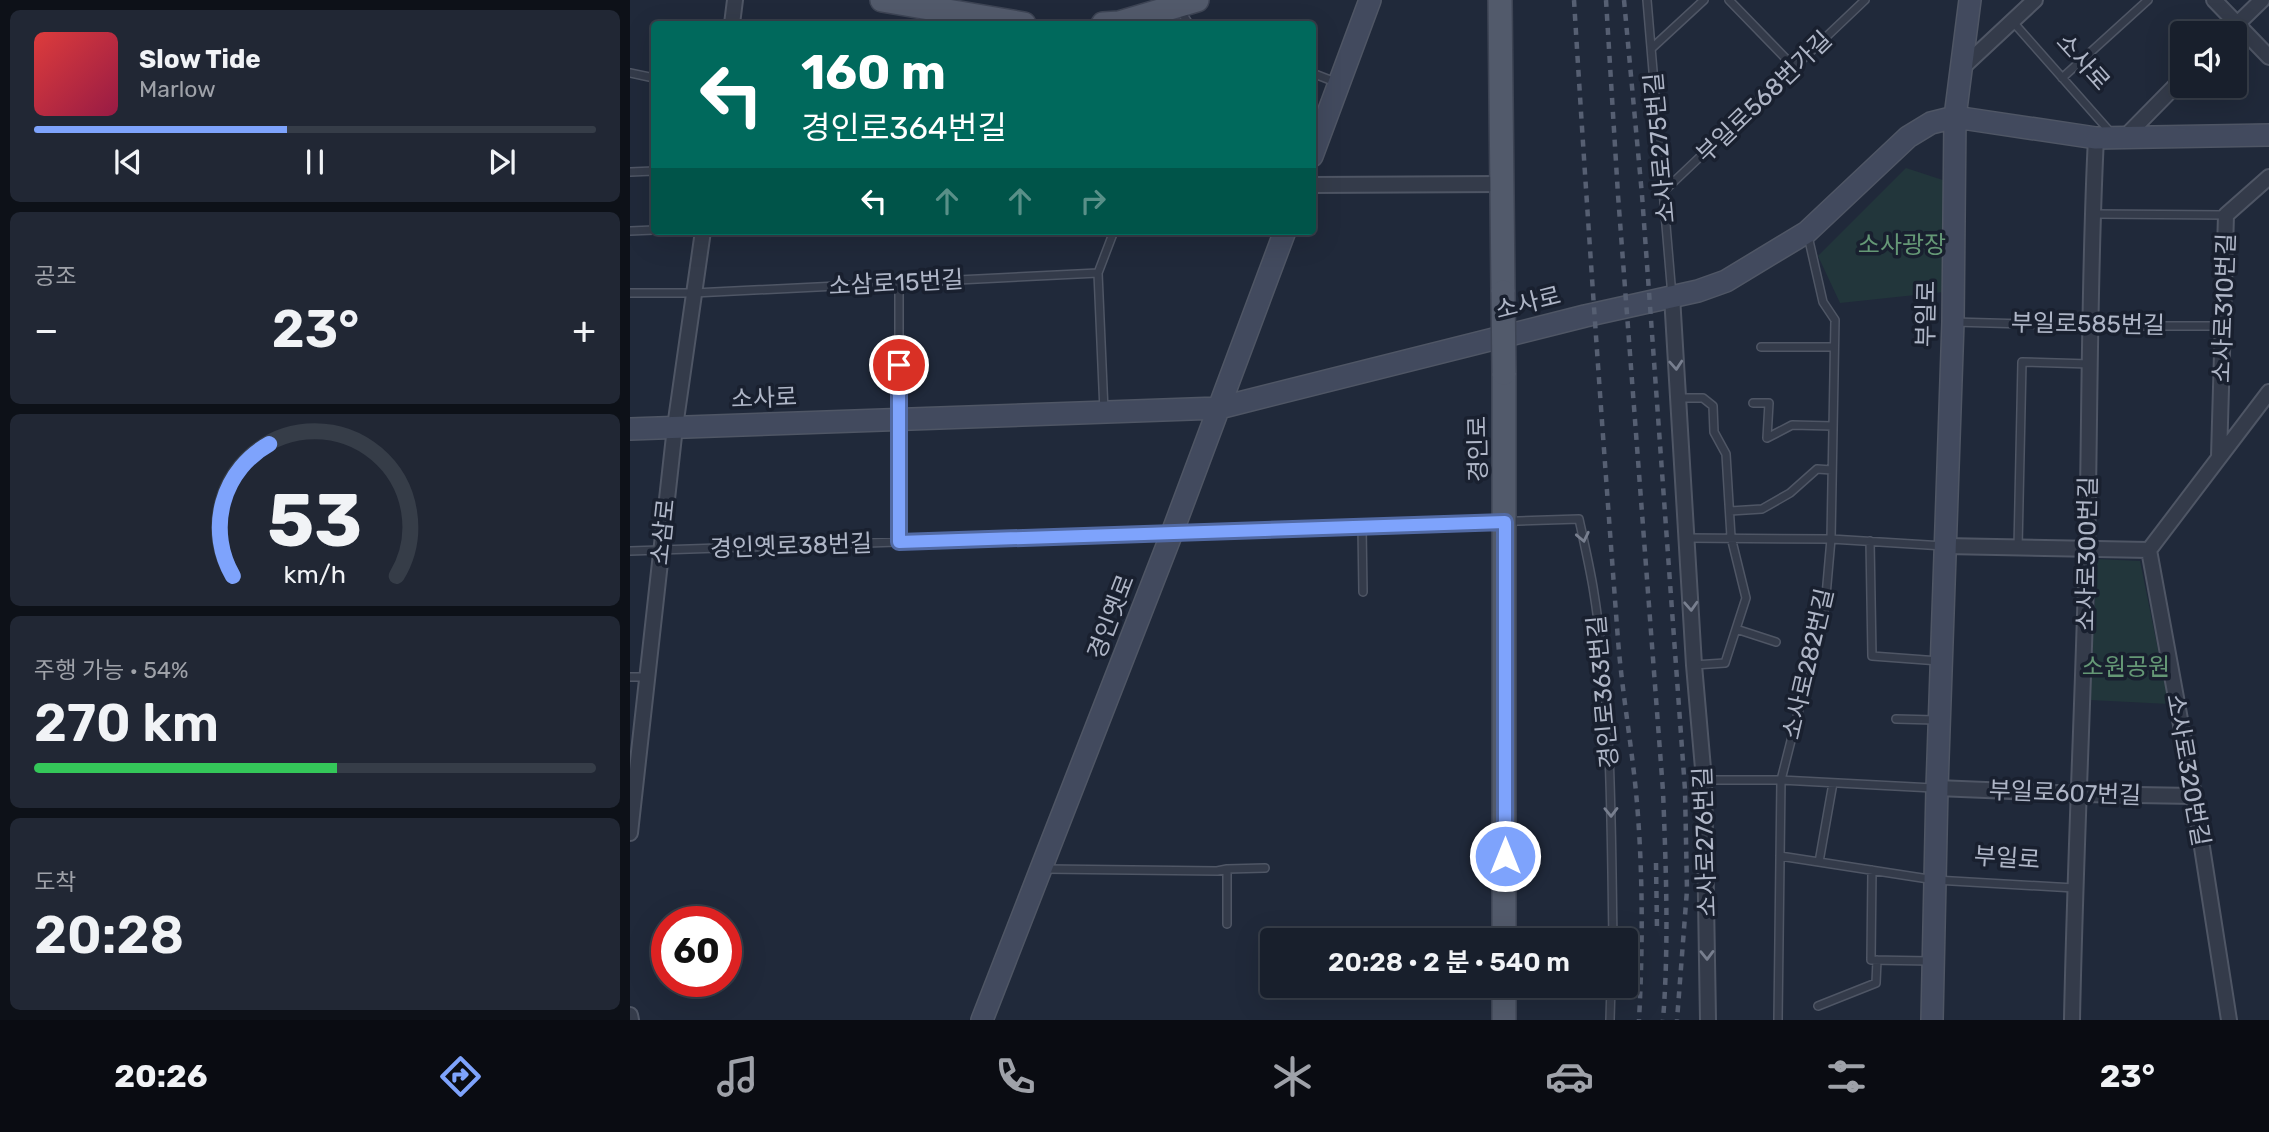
<!DOCTYPE html>
<html lang="ko">
<head>
<meta charset="utf-8">
<style>
	body { margin:0; font-family:Rubik,"Noto Sans KR",sans-serif; background:#212734; color:#f1f3f6; height:100vh; display:flex; flex-direction:column; font-size:26px; white-space:nowrap }
	* { box-sizing:border-box; margin:0 }
	p { font-size:23px; color:#9fa2a9 }
	.icon { flex:none; width:38px; height:38px; fill:none; stroke:currentColor; stroke-width:2; stroke-linecap:round; stroke-linejoin:round }
	.map { position:relative; flex:1; overflow:hidden }
	.details { display:flex; flex-direction:column; gap:10px; padding:10px; background:#0d1118; width:630px }
	.details>* { flex:none }
	.banner { position:absolute; left:21px; top:21px; width:665px; height:214px; border-radius:7px; box-shadow:0 7px 28px #0002,0 0 0 2px #363d48; background:#00695c; color:#fff; overflow:hidden }
	.tools { position:absolute; left:1540px; top:21px; display:grid; gap:14px }
	.tools a { display:grid; place-items:center; width:77px; height:77px; border-radius:7px; background:#181f2c; box-shadow:0 7px 28px #0002,0 0 0 2px #363d48; font-size:35px }
	.speed { position:absolute; left:21px; top:906px; display:flex; gap:14px; font-size:35px; font-weight:700; text-align:center }
	.speed>* { display:grid; place-content:center; width:91px; height:91px; border-radius:50%; background:#181f2c; box-shadow:0 7px 28px #0002,0 0 0 2px #363d48; line-height:1 }
	.speed .limit { border:10px solid #d22; background:#fff; color:#111 }
	.pin { position:absolute; display:grid; place-items:center; width:60px; height:60px; color:#fff; margin:-30px; border:4px solid #fff; border-radius:50%; box-shadow:0 2px 7px #0007 }
	.me { position:absolute; width:77px; margin:-38px; rotate:0deg; stroke-linejoin:round; filter:drop-shadow(0 0 5px #0008) }
	.turn { display:flex; align-items:center; gap:24px; height:147px; padding:0 35px; font-size:32px }
	.turn .icon { width:91px; height:91px; stroke-width:2.5 }
	.turn b { display:block; font-size:49px; line-height:60px }
	.lanes { display:flex; align-items:center; height:66px; padding:0 35px; background:#0003; justify-content:center; gap:35px; direction:ltr }
	.lanes .off { opacity:.35 }
	.big { font-size:52px; font-weight:600; line-height:1.1 }
	.details .widget { flex:1; display:flex; flex-direction:column; justify-content:center; gap:10px; min-width:0; padding:0 24px; border-radius:10px; background:#212734 }
	.details .dial { align-items:center; gap:0 }
	.dial svg { height:182px; overflow:visible; fill:none; stroke:#363d48; stroke-width:7; stroke-linecap:round; text-anchor:middle }
	.dial text { fill:#f1f3f6; stroke:none }
	.song { display:flex; align-items:center; gap:21px }
	.cover { width:84px; height:84px; border-radius:10px; background:linear-gradient(135deg,hsl(0 70% 55%),hsl(340 70% 35%)) }
	.played { height:7px; border-radius:4px; background:linear-gradient(90deg,#7ea3fc 45%,#363d48 45%) }
	.keys { display:flex; justify-content:space-around; direction:ltr }
	.heat { display:flex; justify-content:space-between; align-items:center; font-size:38px; direction:ltr }
	.charge { height:10px; border-radius:5px; background:linear-gradient(90deg,#34c759 54%,#363d48 0) }
	.trip { position:absolute; left:630px; top:928px; width:378px; height:70px; border-radius:7px; background:#181f2c; box-shadow:0 7px 28px #0002,0 0 0 2px #363d48; font-weight:600; line-height:70px; text-align:center }
	.tabs { display:flex; height:112px; justify-content:space-around; align-items:center; background:#0a0c12; color:#9fa2a9 }
	.tabs .icon { width:49px; height:49px }
	.tabs .active { color:#7ea3fc }
	.tabs b { font-size:32px; color:#f1f3f6 }
	main { display:flex; flex:1; min-height:0 }
	.map>svg:first-child { display:block }
	.green { fill:#22363b }
	.lines { fill:none; stroke-linecap:round; stroke-linejoin:round }
	.lane-casing { stroke:#4f5665; stroke-width:10 }
	.street-casing { stroke:#4f5665; stroke-width:18 }
	.secondary-casing { stroke:#4f5665; stroke-width:24 }
	.primary-casing { stroke:#3d4454; stroke-width:26 }
	.lane { stroke:#343b4a; stroke-width:7 }
	.street { stroke:#343b4a; stroke-width:14 }
	.secondary { stroke:#424a5e; stroke-width:21 }
	.primary { stroke:#525a6b; stroke-width:23 }
	.rail { stroke:#565f72; stroke-width:4.5; stroke-dasharray:7 7; stroke-linecap:butt }
	.primary-bridge-casing { stroke:#3d4454; stroke-width:26; stroke-linecap:butt }
	.primary-bridge { stroke:#525a6b; stroke-width:23 }
	.oneway { stroke:#787f8f }
	.route-casing { stroke:#526aa4; stroke-width:18 }
	.route { stroke:#7ea3fc; stroke-width:12 }
	.labels { text-anchor:middle; dominant-baseline:central; stroke-width:7; stroke-linejoin:round; paint-order:stroke }
	.street-label { font-size:24px; fill:#afb6c7; stroke:#19202f }
	.park-label { font-size:24px; fill:#659876; stroke:#19202f }
</style>
</head>
<body>
<main>
<section class="details">
<div class="widget">
<div class="song"><i class="cover"></i><div><b>Slow Tide</b><p>Marlow</p></div></div>
<div class="played"></div>
<div class="keys"><svg class="icon" aria-label="previous" viewBox="0 0 24 24"><path d="M18 5L8 12l10 7zM5 5v14"/></svg><svg class="icon" aria-label="pause" viewBox="0 0 24 24"><path d="M8 5v14M16 5v14"/></svg><svg class="icon" aria-label="next" viewBox="0 0 24 24"><path d="M6 5l10 7-10 7zM19 5v14"/></svg></div>
</div>
<div class="widget"><p>공조</p>
<div class="heat"><a>−</a><b class="big">23°</b><a>+</a></div>
</div>
<div class="widget dial"><svg viewBox="0 0 100 80">
<path d="M14 69A42 42 0 1 1 86 69"/>
<path d="M14 69A42 42 0 0 1 30 11" stroke="#7ea3fc"/>
<text x="50" y="56" font-size="32" font-weight="700">53</text>
<text x="50" y="72" font-size="11">km/h</text>
</svg></div>
<div class="widget"><p>주행 가능 · 54%</p><b class="big">270 km</b><div class="charge"></div></div>
<div class="widget"><p>도착</p><b class="big">20:28</b></div>
</section>
<div class="map">
<svg width="1639" height="1020" viewBox="0 0 1639 1020">
	<rect width="100%" height="100%" fill="#20293a"/>
	<path class="green" d="M1276 168 1325 184 1323 291 1210 303 1188 256Z
		M1467 559 1510 561 1539 704 1460 700Z"/>
	<g class="lines">
		<defs>
			<path id="lane" d="M1017 0 1042 296
				M1099 0 1165 68
				M550 10 559 24
				M1383 22 1482 134
				M1022 48 1074 0
				M0 73 24 78
				M682 73 708 83
				M1432 78 1518 0
				M0 172 24 171
				M1033 192 1235 0
				M1464 214 1596 215
				M0 231 24 230
				M269 283V542
				M0 293H64L468 273
				M1324 322 1462 326H1592
				M1131 347H1204
				M1048 398H1073L1083 406 1084 432 1096 454 1101 537 1116 598 1095 663 1064 665
				M1123 403H1139L1137 438 1162 425 1203 426
				M474 411 468 273 484 231
				M1100 511 1132 509 1160 493 1187 469 1202 470
				M732 527 733 592
				M1057 538 1201 539 1314 546
				M1240 541 1242 656 1309 661
				M1388 548 1392 362 1460 364
				M0 551 949 519C954 542 959 564 963 587 982 703 981 822 983 940
				M1106 629 1146 642
				M0 677H17
				M1266 719 1305 720
				M1074 780H1151L1303 788
				M1150 856 1305 880 1444 888
				M1189 862 1203 783
				M416 869 587 871 597 869 635 868
				M597 869V924
				M1242 870 1241 960 1300 961
				M1188 1006 1246 983 1247 960
				M980 1020 981 985
				M1148 1020 1151 780 1195 607 1201 539 1205 320 1193 302 1178 236"/>
			<path id="street" d="M1584 0 1639 57
				M102 24 105 0
				M1598 33 1632 0
				M1331 69 1405 0
				M1495 137 1552 79
				M682 185 871 184
				M1042 296 1064 665 1074 780 1078 1020
				M1589 457 1596 215 1639 177
				M1315 546 1519 550
				M1307 788 1450 794 1564 796
				M0 833 45 427 73 231
				M0 1015 1 1020
				M1442 1020C1445 862 1453 705 1457 547 1460 411 1459 275 1466 138
				M1599 1020 1564 796 1519 550 1639 392"/>
			<path id="secondary" d="M682 156 740 0
				M0 429 589 408 955 316 1068 291 1096 281 1177 232 1278 137 1301 123 1325 117 1466 138 1639 135
				M352 1020 542 533 655 231
				M1302 1020 1307 788 1323 322 1325 117 1340 0"/>
			<path id="primary" d="M252 0 394 24
				M870 0 873 292
				M473 24 489 23 567 0
				M874 373V940
				M874 1020V985"/>
		</defs>
		<use href="#lane" class="lane-casing"/>
		<use href="#street" class="street-casing"/>
		<use href="#secondary" class="secondary-casing"/>
		<use href="#primary" class="primary-casing"/>
		<use href="#lane" class="lane"/>
		<use href="#street" class="street"/>
		<use href="#secondary" class="secondary"/>
		<use href="#primary" class="primary"/>
		<path class="rail" d="M944 0C957 213 972 427 988 640 992 691 1001 741 1006 792 1013 867 1013 945 1009 1020
			M976 0 988 195 1033 791C1036 868 1039 944 1033 1020
			M994 0 1012 195 1055 790 1057 890 1047 1020
			M1026 863 1027 929"/>
		<defs>
			<path id="primary-bridge" d="M873 292 874 373"/>
		</defs>
		<use href="#primary-bridge" class="primary-bridge-casing"/>
		<use href="#primary-bridge" class="primary-bridge"/>
	</g>
	<defs><path id="oneway-chevron" d="M-2-3.5L2.5 0L-2 3.5" fill="none" stroke-width="1.6" stroke-linecap="round" stroke-linejoin="round" transform="scale(1.75)"/></defs>
	<g class="oneway">
		<use href="#oneway-chevron" transform="translate(1046 365) rotate(86)"/>
		<use href="#oneway-chevron" transform="translate(953 537) rotate(78)"/>
		<use href="#oneway-chevron" transform="translate(1061 606) rotate(87)"/>
		<use href="#oneway-chevron" transform="translate(981 812) rotate(89)"/>
		<use href="#oneway-chevron" transform="translate(1077 955) rotate(89)"/>
	</g>
	<g class="lines">
		<defs>
			<path id="route" d="M269 365V542L875 522V856"/>
		</defs>
		<use href="#route" class="route-casing"/>
		<use href="#route" class="route"/>
	</g>
	<g class="labels">
		<g class="street-label">
			<text transform="translate(1453 62) rotate(48)">소사로</text>
			<text transform="translate(1134 97) rotate(-44)">부일로568번가길</text>
			<text transform="translate(1030 148) rotate(-95)">소사로275번길</text>
			<text transform="translate(266 283) rotate(-3)">소삼로15번길</text>
			<text transform="translate(898 303) rotate(-14)">소사로</text>
			<text transform="translate(1594 308) rotate(-88)">소사로310번길</text>
			<text transform="translate(1296 314) rotate(-89)">부일로</text>
			<text transform="translate(1458 324) rotate(1)">부일로585번길</text>
			<text transform="translate(134 398) rotate(-2)">소사로</text>
			<text transform="translate(848 449) rotate(-91)">경인로</text>
			<text transform="translate(33 532) rotate(-84)">소삼로</text>
			<text transform="translate(161 546) rotate(-2)">경인옛로38번길</text>
			<text transform="translate(1457 554) rotate(-89)">소사로300번길</text>
			<text transform="translate(481 617) rotate(-69)">경인옛로</text>
			<text transform="translate(1178 664) rotate(-77)">소사로282번길</text>
			<text transform="translate(973 692) rotate(-95)">경인로363번길</text>
			<text transform="translate(1558 770) rotate(80)">소사로320번길</text>
			<text transform="translate(1435 793) rotate(2)">부일로607번길</text>
			<text transform="translate(1075 842) rotate(-92)">소사로276번길</text>
			<text transform="translate(1377 858) rotate(4)">부일로</text>
		</g>
		<g class="park-label">
			<text x="1272" y="245">소사광장</text>
			<text x="1496" y="667">소원공원</text>
		</g>
	</g>
</svg>
<div class="tools">
<a><svg class="icon" aria-label="sound" viewBox="0 0 24 24"><path d="M4 9h4l5-4v14l-5-4H4zM17 9q2 3 0 6"/></svg></a>
</div>
<div class="speed"><div class="limit">60</div></div>
<div class="pin" style="left:269px;top:365px;background:#d93025"><svg class="icon" aria-label="arrive" viewBox="0 0 24 24"><path d="M6 21V4h12l-3 4 3 4H6"/></svg></div>
<svg class="me" style="left:875px;top:856px" viewBox="-20 -20 40 40"><circle r="17" fill="#7ea3fc" stroke="#fff" stroke-width="3"/><path d="M0-11L8 9 0 5-8 9z" fill="#fff"/></svg>
<div class="trip">20:28 · 2 분 · 540 m</div>
<div class="banner">
<div class="turn"><svg class="icon" aria-label="left" viewBox="0 0 24 24"><path d="M17 20v-9H6M10 6l-5 5 5 5"/></svg><div><b>160 m</b>경인로364번길</div></div>
<div class="lanes"><svg class="icon" aria-label="left" viewBox="0 0 24 24"><path d="M17 20v-9H6M10 6l-5 5 5 5"/></svg><svg class="icon off" aria-label="ahead" viewBox="0 0 24 24"><path d="M12 20V5M6 11l6-6 6 6"/></svg><svg class="icon off" aria-label="ahead" viewBox="0 0 24 24"><path d="M12 20V5M6 11l6-6 6 6"/></svg><svg class="icon off" aria-label="right" viewBox="0 0 24 24"><path d="M7 20v-9h11M14 6l5 5-5 5"/></svg></div>
</div>
</div>
</main>
<nav class="tabs">
<b>20:26</b>
<svg class="icon active" aria-label="directions" viewBox="0 0 24 24"><path d="M12 3l9 9-9 9-9-9zM9 14v-3h6M13 9l2 2-2 2"/></svg>
<svg class="icon" aria-label="music" viewBox="0 0 24 24"><path d="M9 18V5l10-2v13"/><circle cx="6" cy="18" r="3"/><circle cx="16" cy="16" r="3"/></svg>
<svg class="icon" aria-label="phone" viewBox="0 0 24 24"><path d="M5 4h4l2 5-3 2q2 4 5 5l2-3 5 2v4C11 20 4 13 5 4z"/></svg>
<svg class="icon" aria-label="climate" viewBox="0 0 24 24"><path d="M12 3v18M4 7l16 10M4 17L20 7"/></svg>
<svg class="icon" aria-label="car" viewBox="0 0 24 24"><path d="M5 17H2v-5l4-1 3-4h7l3 4 3 1v5h-3M9 17h6M6 11h13"/><circle cx="7" cy="17" r="2"/><circle cx="17" cy="17" r="2"/></svg>
<svg class="icon" aria-label="filters" viewBox="0 0 24 24"><path d="M4 7h16M4 17h16"/><circle cx="9" cy="7" r="2"/><circle cx="15" cy="17" r="2"/></svg>
<b>23°</b>
</nav>
</body>
</html>
